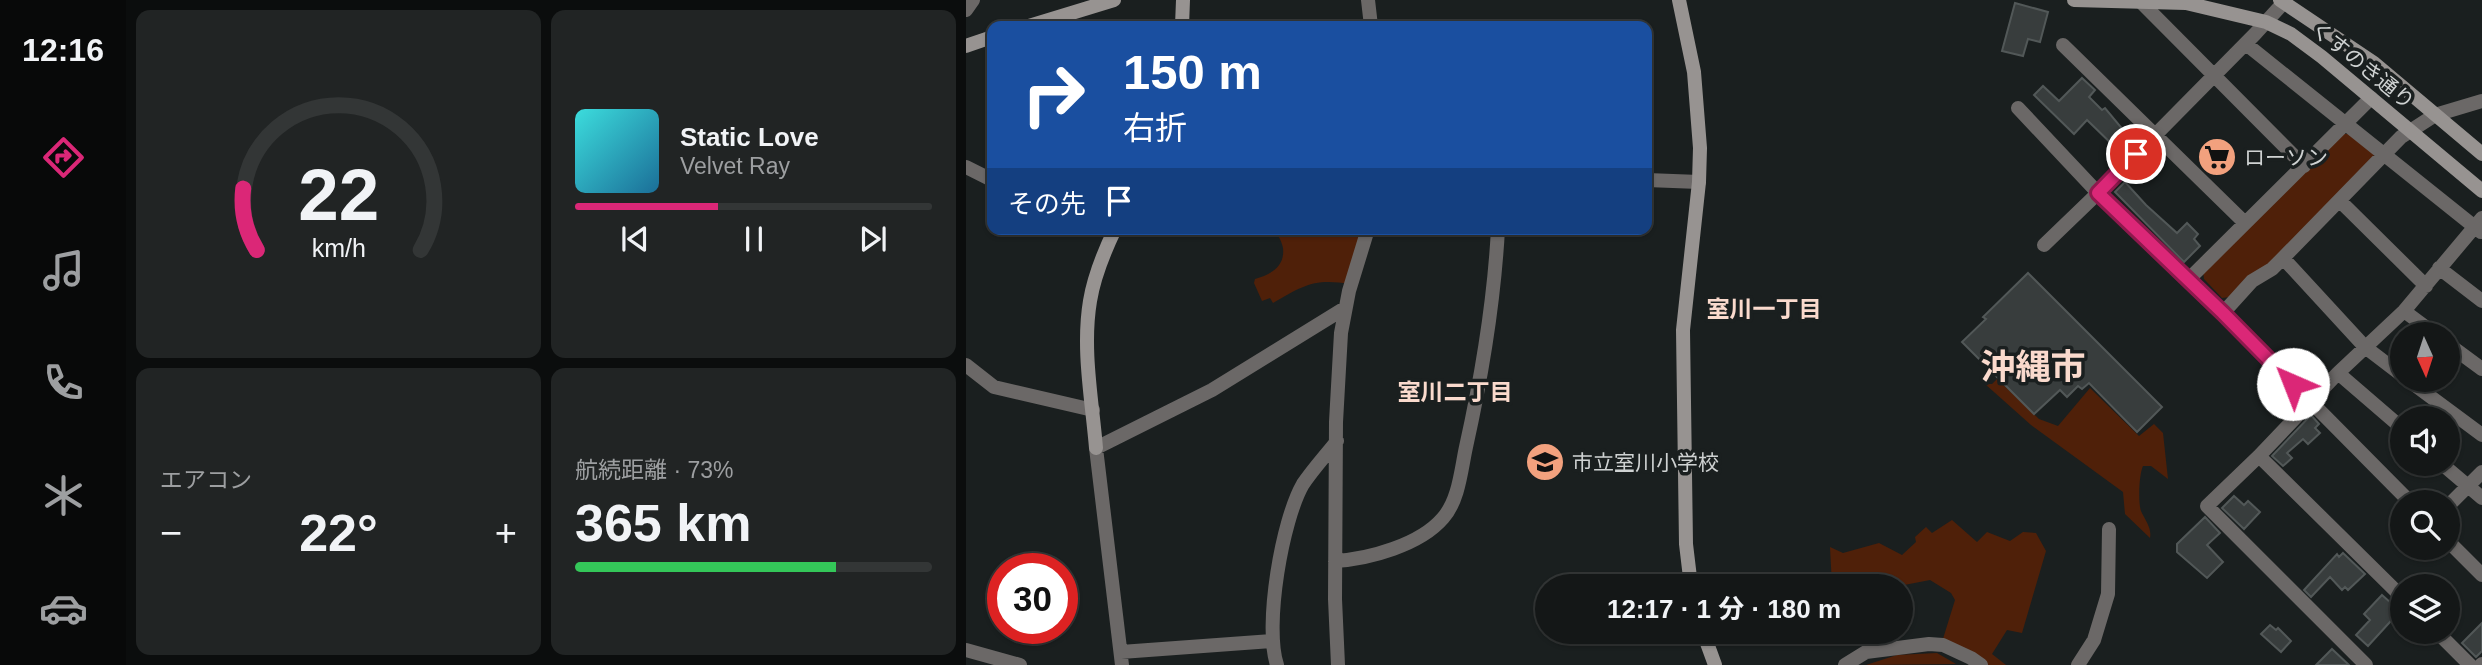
<!DOCTYPE html>
<html lang="ja">
<head>
<meta charset="utf-8">
<style>
	body { margin:0; font-family:Arial,"Noto Sans JP",sans-serif; background:#212424; color:#f1f3f6; height:100vh; display:flex; flex-direction:column; font-size:26px; white-space:nowrap }
	* { box-sizing:border-box; margin:0 }
	p { font-size:23px; color:#9d9fa1 }
	.icon { flex:none; width:38px; height:38px; fill:none; stroke:currentColor; stroke-width:2; stroke-linecap:round; stroke-linejoin:round }
	.map { position:relative; flex:1; overflow:hidden }
	.details { display:flex; flex-direction:column; gap:10px; padding:10px; background:#0b0d0d; width:840px }
	.details>* { flex:none }
	.banner { position:absolute; left:21px; top:21px; width:665px; height:214px; border-radius:14px; box-shadow:0 2px 5px #0004,0 0 0 2px #333636; background:#1a4fa0; color:#fff; overflow:hidden }
	.needle { width:46px; rotate:177deg }
	.tools { position:absolute; left:1424px; top:322px; display:grid; gap:14px }
	.tools a { display:grid; place-items:center; width:70px; height:70px; border-radius:50%; background:#141717; box-shadow:0 2px 5px #0004,0 0 0 2px #333636; font-size:35px }
	.speed { position:absolute; left:21px; top:553px; display:flex; gap:14px; font-size:35px; font-weight:700; text-align:center }
	.speed>* { display:grid; place-content:center; width:91px; height:91px; border-radius:50%; background:#141717; box-shadow:0 2px 5px #0004,0 0 0 2px #333636; line-height:1 }
	.speed .limit { border:10px solid #d22; background:#fff; color:#111 }
	.pin { position:absolute; display:grid; place-items:center; width:60px; height:60px; color:#fff; margin:-30px; border:4px solid #fff; border-radius:50%; box-shadow:0 2px 7px #0007 }
	.me { position:absolute; width:77px; margin:-38px; rotate:316deg; stroke-linejoin:round; filter:drop-shadow(0 0 5px #0008) }
	.turn { display:flex; align-items:center; gap:24px; height:147px; padding:0 21px; font-size:32px }
	.turn .icon { width:91px; height:91px; stroke-width:2.5 }
	.turn b { display:block; font-size:49px; line-height:60px }
	.then { display:flex; align-items:center; height:66px; padding:0 21px; background:#0003; gap:14px; font-size:26px }
	.big { font-size:52px; font-weight:700; line-height:1.1 }
	.details .tile { flex:1; display:flex; flex-direction:column; justify-content:center; gap:10px; min-width:0; padding:0 24px; border-radius:14px; background:#212424 }
	.details .dial { align-items:center; gap:0 }
	.dial svg { height:182px; overflow:visible; fill:none; stroke:#333636; stroke-width:7; stroke-linecap:round; text-anchor:middle }
	.dial text { fill:#f1f3f6; stroke:none }
	.song { display:flex; align-items:center; gap:21px }
	.cover { width:84px; height:84px; border-radius:10px; background:linear-gradient(135deg,hsl(180 70% 55%),hsl(200 70% 35%)) }
	.played { height:7px; border-radius:4px; background:linear-gradient(90deg,#db2777 40%,#333636 40%) }
	.keys { display:flex; justify-content:space-around; direction:ltr }
	.heat { display:flex; justify-content:space-between; align-items:center; font-size:38px; direction:ltr }
	.charge { height:10px; border-radius:5px; background:linear-gradient(90deg,#34c759 73%,#333636 0) }
	.details .tiles { flex:1; display:grid; gap:10px; grid-template-columns:repeat(2,1fr) }
	.trip { position:absolute; left:569px; top:574px; width:378px; height:70px; border-radius:35px; background:#141717; box-shadow:0 2px 5px #0004,0 0 0 2px #333636; font-weight:700; line-height:70px; text-align:center }
	main { display:flex; flex:1; min-height:0 }
	.tabs { display:flex; flex-direction:column; width:126px; justify-content:space-around; align-items:center; background:#080909; color:#9d9fa1 }
	.tabs .icon { width:49px; height:49px }
	.tabs .on { color:#db2777 }
	.tabs b { font-size:32px; color:#f1f3f6 }
	.map>svg:first-child { display:block }
	.green { fill:#4f2009 }
	.building { fill:#383d3d; stroke:#525858; stroke-width:2 }
	.lines { fill:none; stroke-linecap:round; stroke-linejoin:round }
	.street { stroke:#6b6867; stroke-width:14 }
	.secondary { stroke:#979391; stroke-width:14 }
	.route-casing { stroke:#8e194d; stroke-width:18 }
	.route { stroke:#db2777; stroke-width:12 }
	.labels { text-anchor:middle; dominant-baseline:central; stroke-width:7; stroke-linejoin:round; paint-order:stroke }
	.street-label { font-size:21px; fill:#cfd2d2; stroke:#1a1f1f }
	.poi-label { font-size:21px; fill:#cfd2d2; stroke:#1a1f1f; text-anchor:start }
	.neighbourhood-label { font-size:23px; font-weight:bold; fill:#fadacd; stroke:#1a1f1f }
	.town-label { font-size:35px; font-weight:bold; fill:#fadacd; stroke:#1a1f1f }
</style>
</head>
<body>
<main>
<nav class="tabs">
<b>12:16</b>
<svg class="icon on" aria-label="directions" viewBox="0 0 24 24"><path d="M12 3l9 9-9 9-9-9zM9 14v-3h6M13 9l2 2-2 2"/></svg>
<svg class="icon" aria-label="music" viewBox="0 0 24 24"><path d="M9 18V5l10-2v13"/><circle cx="6" cy="18" r="3"/><circle cx="16" cy="16" r="3"/></svg>
<svg class="icon" aria-label="phone" viewBox="0 0 24 24"><path d="M5 4h4l2 5-3 2q2 4 5 5l2-3 5 2v4C11 20 4 13 5 4z"/></svg>
<svg class="icon" aria-label="climate" viewBox="0 0 24 24"><path d="M12 3v18M4 7l16 10M4 17L20 7"/></svg>
<svg class="icon" aria-label="car" viewBox="0 0 24 24"><path d="M5 17H2v-5l4-1 3-4h7l3 4 3 1v5h-3M9 17h6M6 11h13"/><circle cx="7" cy="17" r="2"/><circle cx="17" cy="17" r="2"/></svg>
</nav>
<section class="details">
<div class="tiles">
<div class="tile dial"><svg viewBox="0 0 100 80">
<path d="M14 69A42 42 0 1 1 86 69"/>
<path d="M14 69A42 42 0 0 1 8 42" stroke="#db2777"/>
<text x="50" y="56" font-size="32" font-weight="700">22</text>
<text x="50" y="72" font-size="11">km/h</text>
</svg></div>
<div class="tile">
<div class="song"><i class="cover"></i><div><b>Static Love</b><p>Velvet Ray</p></div></div>
<div class="played"></div>
<div class="keys"><svg class="icon" aria-label="previous" viewBox="0 0 24 24"><path d="M18 5L8 12l10 7zM5 5v14"/></svg><svg class="icon" aria-label="pause" viewBox="0 0 24 24"><path d="M8 5v14M16 5v14"/></svg><svg class="icon" aria-label="next" viewBox="0 0 24 24"><path d="M6 5l10 7-10 7zM19 5v14"/></svg></div>
</div>
<div class="tile"><p>エアコン</p>
<div class="heat"><a>−</a><b class="big">22°</b><a>+</a></div>
</div>
<div class="tile"><p>航続距離 · 73%</p><b class="big">365 km</b><div class="charge"></div></div>
</div>
</section>
<div class="map">
<svg width="1516" height="665" viewBox="0 0 1516 665">
	<rect width="100%" height="100%" fill="#1a1f1f"/>
	<path class="green" d="M1377 134H1384L1407 153 1409 160 1303 266 1264 297 1256 298 1238 279 1237 271Z
		M304 229H391L399 236 385 284C348 278 338 285 307 303L304 298 296 301 288 283 289 279C305 274 319 267 317 248 315 239 312 234 304 229Z
		M1031 379 1073 419 1092 426 1124 388 1173 436 1188 424 1197 433 1202 479 1185 466H1177C1173 474 1172 503 1175 511 1179 520 1186 528 1184 538L1159 514 1157 492 1065 425 1019 384H1026Z
		M986 520 1011 542 1021 532 1044 541 1057 532 1070 533 1080 551 1056 633 1041 630 1026 654 1040 665H1020L976 642 989 600 985 593 964 580 933 586H866L864 547 877 553 913 543 936 555 950 542 949 537 960 527 966 533Z
		M971 653 990 664 900 665 931 655Z"/>
	<path class="building" d="M1049 3 1082 12 1074 42 1062 39 1057 56 1036 51Z
		M1116 78 1129 90 1123 97 1136 110 1139 108 1158 131 1161 128 1168 136 1153 151 1121 120 1108 134 1068 95 1077 86 1093 101Z
		M1159 182 1180 205 1211 233 1221 223 1232 234 1228 239 1234 246 1218 262 1149 192Z
		M1062 273 1196 407 1171 432 1123 383 1116 389 1112 386 1101 397 1094 390 1068 414 996 342 1020 319 1017 317Z
		M1345 415 1353 424 1349 428 1354 433 1342 444 1337 439 1321 453 1326 458 1317 466 1306 456Z
		M1268 496 1278 505 1282 501 1294 512 1278 529 1256 508Z
		M1239 517 1254 533 1241 545 1257 562 1241 578 1211 552V544Z
		M1377 553 1399 574 1382 590 1379 587 1376 590 1364 577 1345 597 1338 590 1371 554 1373 557Z
		M1416 595 1434 611 1402 646 1390 635 1404 620 1398 614Z
		M1516 623V651L1510 657 1496 643Z
		M1304 625 1310 630 1312 628 1325 641 1315 652 1295 634Z
		M1366 649 1383 665H1350Z"/>
	<g class="lines">
		<path class="street" d="M402 0 405 26
			M1173 0 1338 166
			M0 10 7 0
			M1280 44 1515 232
			M1097 45 1279 223
			M1052 108 1132 193 1257 313 1444 502
			M0 167 26 180
			M681 180 733 182
			M1374 201 1460 286
			M1078 245 1132 193 1289 34 1320 0
			M1317 258 1399 347 1437 376
			M1473 268 1516 301
			M1222 280 1405 98
			M1438 311 1469 334
			M1257 313 1286 281 1306 269 1317 258 1435 137 1469 115 1516 101
			M1482 344 1516 369
			M0 365 28 387 127 410
			M1372 373 1437 429
			M1442 380 1516 435
			M1293 456 1437 598
			M1476 464 1516 498
			M1482 506 1516 472
			M1482 541 1516 575
			M369 561C403 559 454 545 477 518 493 500 495 470 500 447 516 375 528 303 532 229
			M1471 632 1504 665
			M0 650 54 665
			M155 652 306 641
			M156 665 130 448 246 390 379 308
			M311 665C298 626 316 520 337 484 347 469 360 455 371 441
			M372 665 369 599 370 422 375 333 383 291 402 229
			M879 665 900 652 963 644 977 645 1005 658 1015 665
			M1112 665 1128 640 1142 594 1143 529
			M1400 665 1241 506 1293 456 1372 373 1438 311 1516 218
			M1515 665 1516 664"/>
		<path class="secondary" d="M713 0 728 72 734 148 733 182 717 330 720 544 725 586
			M1108 0 1220 3 1300 22 1325 34 1356 57 1516 191
			M1314 0 1408 63 1516 154
			M63 26 148 0
			M216 26 217 0
			M0 46 26 37
			M130 448C126 400 116 349 124 301 128 276 138 252 149 229
			M737 632 749 665"/>
	</g>
	<g class="lines">
		<defs>
			<path id="route" d="M1170 154 1132 193 1257 313 1327 384"/>
		</defs>
		<use href="#route" class="route-casing"/>
		<use href="#route" class="route"/>
	</g>
	<defs>
		<symbol id="supermarket-disc" viewBox="-11 -11 22 22"><circle r="9.5" fill="#f2a17e" stroke="#1a1f1f"/><path d="M-6-5.5h2.5l.6 2H6L4.5 2H-2.5L-4.4-4H-6ZM-1.5 3.2a1.3 1.3 0 1 0 .1 0ZM3 3.2a1.3 1.3 0 1 0 .1 0Z" fill="#111"/></symbol>
		<symbol id="school-disc" viewBox="-11 -11 22 22"><circle r="9.5" fill="#f2a17e" stroke="#1a1f1f"/><path d="M0-5L7-2L0 1L-7-2ZM-4 1L0 2.5L4 1V4Q0 6-4 4Z" fill="#111"/></symbol>
	</defs>
	<g fill-rule="evenodd">
		<use href="#supermarket-disc" x="1229" y="135" width="44" height="44"/>
		<use href="#school-disc" x="557" y="440" width="44" height="44"/>
	</g>
	<g class="labels">
		<g class="street-label">
			<text transform="translate(1397 65) rotate(39)">くすのき通り</text>
		</g>
		<g class="poi-label">
			<text x="1278" y="157">ローソン</text>
			<text x="606" y="462">市立室川小学校</text>
		</g>
		<g class="neighbourhood-label">
			<text x="798" y="309">室川一丁目</text>
			<text x="489" y="392">室川二丁目</text>
		</g>
		<g class="town-label">
			<text x="1067" y="366">沖縄市</text>
		</g>
	</g>
</svg>
<div class="tools">
<a><svg class="needle" viewBox="-14 -14 28 28"><path d="M0-13l5 13h-10z" fill="#e53935"/><path d="M0 13l5-13h-10z" fill="#9d9fa1"/></svg></a>
<a><svg class="icon" aria-label="sound" viewBox="0 0 24 24"><path d="M4 9h4l5-4v14l-5-4H4zM17 9q2 3 0 6"/></svg></a>
<a><svg class="icon" aria-label="search" viewBox="0 0 24 24"><circle cx="10" cy="10" r="6"/><path d="M15 15l6 6"/></svg></a>
<a><svg class="icon" aria-label="layers" viewBox="0 0 24 24"><path d="M12 4l9 5-9 5-9-5zM3 14l9 5 9-5"/></svg></a>
</div>
<div class="speed"><div class="limit">30</div></div>
<div class="pin" style="left:1170px;top:154px;background:#d93025"><svg class="icon" aria-label="arrive" viewBox="0 0 24 24"><path d="M6 21V4h12l-3 4 3 4H6"/></svg></div>
<svg class="me" style="left:1327px;top:384px" viewBox="-20 -20 40 40"><circle r="19" fill="#fff"/><path d="M0-13L10 11 0 6-10 11z" fill="#db2777"/></svg>
<div class="trip">12:17 · 1 分 · 180 m</div>
<div class="banner">
<div class="turn"><svg class="icon" aria-label="right" viewBox="0 0 24 24"><path d="M7 20v-9h11M14 6l5 5-5 5"/></svg><div><b>150 m</b>右折</div></div>
<div class="then">その先<svg class="icon" aria-label="arrive" viewBox="0 0 24 24"><path d="M6 21V4h12l-3 4 3 4H6"/></svg></div>
</div>
</div>
</main>
</body>
</html>
